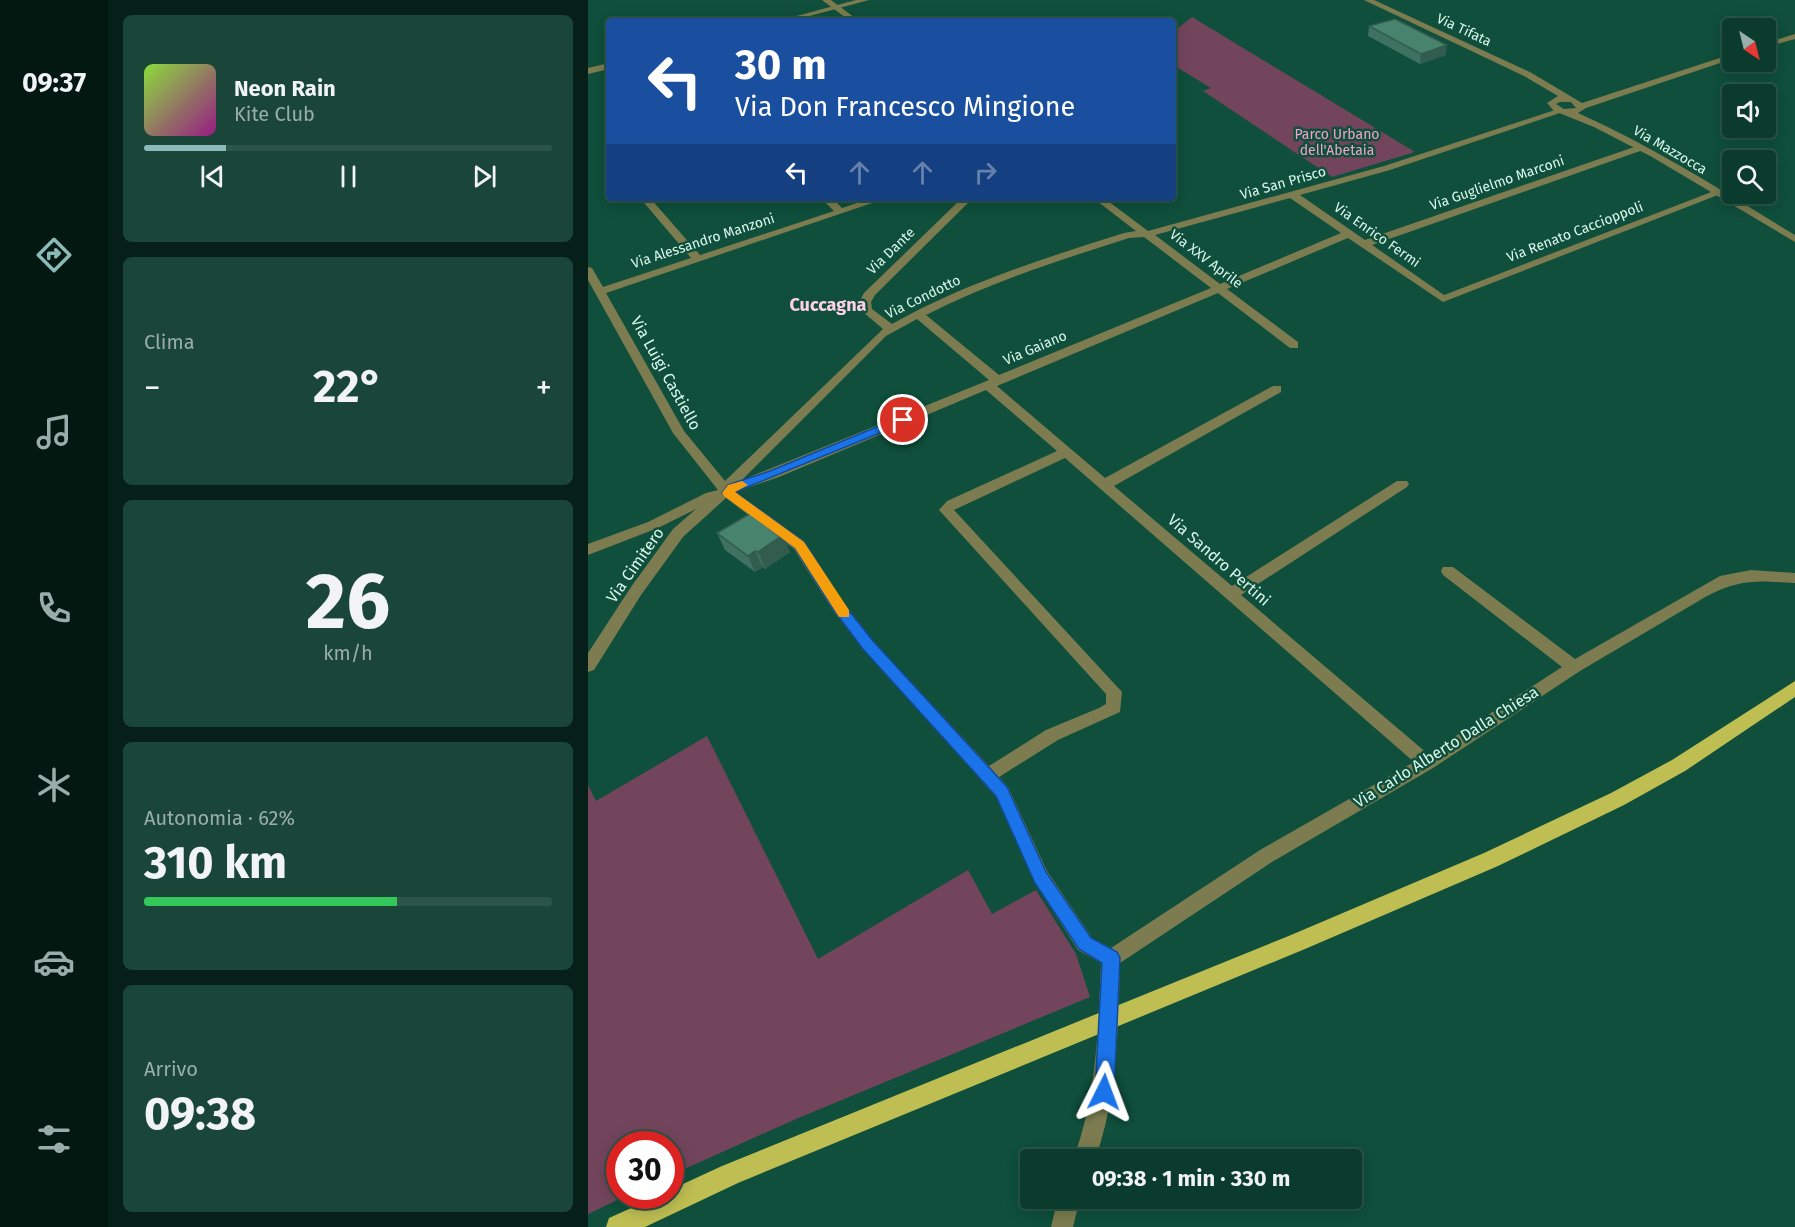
<!DOCTYPE html>
<html lang="it">
<head>
<meta charset="utf-8">
<style>
	body { margin:0; font-family:"Fira Sans",sans-serif; background:#194639; color:#f1f3f6; height:100vh; display:flex; flex-direction:column; font-size:22px; white-space:nowrap }
	* { box-sizing:border-box; margin:0 }
	p { font-size:20px; color:#9aadaa }
	.icon { flex:none; width:33px; height:33px; fill:none; stroke:currentColor; stroke-width:2; stroke-linecap:round; stroke-linejoin:round }
	.map { position:relative; flex:1; overflow:hidden }
	.sheet { display:flex; flex-direction:column; gap:15px; padding:15px; background:#062019; width:480px }
	.sheet>* { flex:none }
	.banner { position:absolute; left:18px; top:18px; width:570px; height:183px; border-radius:6px; box-shadow:0 3px 15px #0003,0 0 0 2px #2b5549; background:#1a4fa0; color:#fff; overflow:hidden }
	.needle { width:39px; rotate:145deg }
	.buttons { position:absolute; left:1134px; top:18px; display:grid; gap:12px }
	.buttons a { display:grid; place-items:center; width:54px; height:54px; border-radius:6px; background:#0b3b2d; box-shadow:0 3px 15px #0003,0 0 0 2px #2b5549; font-size:30px }
	.speed { position:absolute; left:18px; top:1131px; display:flex; gap:12px; font-size:30px; font-weight:700; text-align:center }
	.speed>* { display:grid; place-content:center; width:78px; height:78px; border-radius:50%; background:#0b3b2d; box-shadow:0 3px 15px #0003,0 0 0 2px #2b5549; line-height:1 }
	.speed .limit { border:9px solid #d22; background:#fff; color:#111 }
	.pin { position:absolute; display:grid; place-items:center; width:51px; height:51px; color:#fff; margin:-26px; border:3px solid #fff; border-radius:50%; box-shadow:0 2px 6px #0007 }
	.me { position:absolute; width:66px; margin:-33px; rotate:3deg; stroke-linejoin:round; filter:drop-shadow(0 0 4px #0008) }
	.turn { display:flex; align-items:center; gap:21px; height:126px; padding:0 30px; font-size:27px }
	.turn .icon { width:78px; height:78px; stroke-width:2.5 }
	.turn b { display:block; font-size:42px; line-height:51px }
	.lanes { display:flex; align-items:center; height:57px; padding:0 30px; background:#0003; justify-content:center; gap:30px; direction:ltr }
	.lanes .off { opacity:.35 }
	.big { font-size:45px; font-weight:700; line-height:1.1 }
	.sheet .tile { flex:1; display:flex; flex-direction:column; justify-content:center; gap:9px; min-width:0; padding:0 21px; border-radius:9px; background:#194639 }
	.sheet .dial { align-items:center; gap:0 }
	.dial b { font-size:78px; line-height:1 }
	.song { display:flex; align-items:center; gap:18px }
	.cover { width:72px; height:72px; border-radius:9px; background:linear-gradient(135deg,hsl(90 70% 55%),hsl(310 70% 35%)) }
	.played { height:6px; border-radius:3px; background:linear-gradient(90deg,#8bbbb9 20%,#2b5549 20%) }
	.keys { display:flex; justify-content:space-around; direction:ltr }
	.heat { display:flex; justify-content:space-between; align-items:center; font-size:33px; direction:ltr }
	.charge { height:9px; border-radius:4px; background:linear-gradient(90deg,#34c759 62%,#2b5549 0) }
	.trip { position:absolute; left:432px; top:1149px; width:342px; height:60px; border-radius:6px; background:#0b3b2d; box-shadow:0 3px 15px #0003,0 0 0 2px #2b5549; font-weight:700; line-height:60px; text-align:center }
	main { display:flex; flex:1; min-height:0 }
	.dock { display:flex; flex-direction:column; width:108px; justify-content:space-around; align-items:center; background:#041812; color:#9aadaa }
	.dock .icon { width:42px; height:42px }
	.dock .selected { color:#8bbbb9 }
	.dock b { font-size:27px; color:#f1f3f6 }
	.map>svg:first-child { display:block }
	.green { fill:#73455c }
	.lines { fill:none; stroke-linecap:round; stroke-linejoin:round }
	.minor { fill:#7c7c50; fill-rule:evenodd }
	.tertiary { fill:#7c7c50; fill-rule:evenodd }
	.trunk { fill:#bebe52; fill-rule:evenodd }
	.wall { fill:#3e715f }
	.shaded-wall { fill:#325c4d }
	.building { fill:#48836e; stroke:#325c4d; stroke-width:1.5 }
	.route { fill:#1a73e8; stroke:#114b97; stroke-width:1.5 }
	.slow { fill:#f59e0b }
	.labels { text-anchor:middle; dominant-baseline:central; stroke-width:5; stroke-linejoin:round; paint-order:stroke }
	.far-street-label { font-size:14px; fill:#d9f7eb; stroke:#0f4f3c }
	.far-park-label { font-size:14px; fill:#f4a1cb; stroke:#0f4f3c }
	.street-label { font-size:16px; fill:#d9f7eb; stroke:#0f4f3c }
	.far-district-label { font-size:18px; font-weight:bold; fill:#fecfe5; stroke:#0f4f3c }
</style>
</head>
<body>
<main>
<nav class="dock">
<b>09:37</b>
<svg class="icon selected" aria-label="directions" viewBox="0 0 24 24"><path d="M12 3l9 9-9 9-9-9zM9 14v-3h6M13 9l2 2-2 2"/></svg>
<svg class="icon" aria-label="music" viewBox="0 0 24 24"><path d="M9 18V5l10-2v13"/><circle cx="6" cy="18" r="3"/><circle cx="16" cy="16" r="3"/></svg>
<svg class="icon" aria-label="phone" viewBox="0 0 24 24"><path d="M5 4h4l2 5-3 2q2 4 5 5l2-3 5 2v4C11 20 4 13 5 4z"/></svg>
<svg class="icon" aria-label="climate" viewBox="0 0 24 24"><path d="M12 3v18M4 7l16 10M4 17L20 7"/></svg>
<svg class="icon" aria-label="car" viewBox="0 0 24 24"><path d="M5 17H2v-5l4-1 3-4h7l3 4 3 1v5h-3M9 17h6M6 11h13"/><circle cx="7" cy="17" r="2"/><circle cx="17" cy="17" r="2"/></svg>
<svg class="icon" aria-label="filters" viewBox="0 0 24 24"><path d="M4 7h16M4 17h16"/><circle cx="9" cy="7" r="2"/><circle cx="15" cy="17" r="2"/></svg>
</nav>
<section class="sheet">
<div class="tile">
<div class="song"><i class="cover"></i><div><b>Neon Rain</b><p>Kite Club</p></div></div>
<div class="played"></div>
<div class="keys"><svg class="icon" aria-label="previous" viewBox="0 0 24 24"><path d="M18 5L8 12l10 7zM5 5v14"/></svg><svg class="icon" aria-label="pause" viewBox="0 0 24 24"><path d="M8 5v14M16 5v14"/></svg><svg class="icon" aria-label="next" viewBox="0 0 24 24"><path d="M6 5l10 7-10 7zM19 5v14"/></svg></div>
</div>
<div class="tile"><p>Clima</p>
<div class="heat"><a>−</a><b class="big">22°</b><a>+</a></div>
</div>
<div class="tile dial"><b>26</b><p>km/h</p></div>
<div class="tile"><p>Autonomia · 62%</p><b class="big">310 km</b><div class="charge"></div></div>
<div class="tile"><p>Arrivo</p><b class="big">09:38</b></div>
</section>
<div class="map">
<svg width="1207" height="1227" viewBox="0 0 1207 1227">
	<rect width="100%" height="100%" fill="#0f4f3c"/>
	<path class="green" d="M604 17 827 152 744 177 615 91 623 88 585 65V32Z
		M119 736 230 959 380 870 404 914 448 890 488 954 502 997 208 1119 83 1175 82 1144H32V1196H38L0 1214V785L8 801Z"/>
	<g class="lines">
		<path class="minor" d="M234 0H243L271 21H262Z
			M970 109 978 111 802 170 712 195 777 240 1049 146H1055V150L784 245 856 295 1126 191 1135 193 855 302 760 238 639 289 710 342V348H702L630 293 409 386 517 478 685 386H693V392L526 486 644 586 809 481H819L821 484 819 487 653 595 840 754 974 667 855 575 853 571 855 567H865L987 659 1132 576 1163 570 1207 573V583C1170 581 1154 578 1119 596L992 671 845 768 684 862 532 963C530 1030 530 1095 507 1160H485C509 1096 510 1030 513 963L490 950 447 883 408 797 275 649 244 609 206 549 138 498 95 537 53 595 6 670 0 672V653L43 587 85 529 108 509 70 528 0 555V544L60 522 118 493 130 490 85 433 0 280V267L4 268 15 287 103 258 52 198H62L112 255 246 211 233 198H244L254 208 284 198H299L18 293 96 431 137 481 295 329 275 312 271 302 276 293 374 198H385L287 295 283 302 284 309 304 324C377 283 457 258 536 233L548 231 505 198H516L560 231 796 166ZM702 198 753 233 632 284 567 235ZM556 237 623 288 411 375 338 315C403 282 472 260 541 238ZM329 319 401 380 154 480 298 336ZM398 390 469 451 359 501 351 510 518 694V704L511 708 458 730 401 766 285 641 254 601 216 541 147 492 191 477ZM477 458 826 762 672 850 523 948 504 938 459 871 420 787 411 777 470 740 532 712 534 692 366 510Z
			M470 1198H492L485 1227H463Z"/>
		<path class="tertiary" d="M268 0H281L203 21H190Z
			M776 0H786L942 72 994 103 1144 54V59L998 108 990 113C1066 147 1136 192 1207 235V242L1064 157 1006 127 966 111 959 103 970 96 936 76ZM972 102H983L988 108 976 109 968 104Z
			M1207 34V39L1178 47V43Z
			M21 63V69L0 74V68Z"/>
		<path class="trunk" d="M1207 681V697L1097 771 1036 805 910 866 717 949 150 1183 57 1227H18L21 1218 70 1196H82V1190L134 1166 703 935 896 853 1023 793 1084 760Z"/>
	</g>
	<path class="wall" d="M781 26 858 55 832 64 780 36Z
		M129 533 202 552 177 569 175 567 167 572 137 550Z"/>
	<path class="shaded-wall" d="M859 45 858 55 832 64 833 54Z
		M195 535 202 552 177 569 170 552Z
		M167 551 175 567 167 572 160 556Z"/>
	<path class="building" d="M807 19 859 45 833 54 781 26Z
		M163 513 195 535 170 552 167 551 160 556 129 533Z"/>
	<path class="route" d="M315 416 319 417V422L147 492 216 542 254 602 285 641 419 787 458 872 503 938 529 952 532 958 526 1092 523 1099 516 1102 510 1099 507 1092 514 963 491 949 447 883 408 796 275 649 245 609 207 548 134 493 140 485 182 471Z"/>
	<path class="slow" d="M154 481 160 485 147 492 216 542 261 610V617H251L207 548 136 496 134 493 140 485Z"/>
	<g class="labels">
		<g class="far-street-label">
			<text transform="translate(876 30) rotate(25)">Via Tifata</text>
			<text transform="translate(1082 150) rotate(30)">Via Mazzocca</text>
			<text transform="translate(695 183) rotate(-16)">Via San Prisco</text>
			<text transform="translate(909 183) rotate(-19)">Via Guglielmo Marconi</text>
			<text transform="translate(987 232) rotate(-21)">Via Renato Caccioppoli</text>
			<text transform="translate(789 235) rotate(35)">Via Enrico Fermi</text>
			<text transform="translate(115 241) rotate(-18)">Via Alessandro Manzoni</text>
			<text transform="translate(303 251) rotate(-44)">Via Dante</text>
			<text transform="translate(618 259) rotate(37)">Via XXV Aprile</text>
			<text transform="translate(335 297) rotate(-26)">Via Condotto</text>
			<text transform="translate(447 348) rotate(-23)">Via Gaiano</text>
		</g>
		<g class="far-park-label">
			<text x="749" y="134">Parco Urbano<tspan x="749" dy="16">dell'Abetaia</tspan></text>
		</g>
		<g class="street-label">
			<text transform="translate(78 373) rotate(61)">Via Luigi Castiello</text>
			<text transform="translate(631 560) rotate(41)">Via Sandro Pertini</text>
			<text transform="translate(47 565) rotate(-55)">Via Cimitero</text>
			<text transform="translate(858 747) rotate(-32)">Via Carlo Alberto Dalla Chiesa</text>
		</g>
		<g class="far-district-label">
			<text x="240" y="305">Cuccagna</text>
		</g>
	</g>
</svg>
<div class="buttons">
<a><svg class="needle" viewBox="-14 -14 28 28"><path d="M0-13l5 13h-10z" fill="#e53935"/><path d="M0 13l5-13h-10z" fill="#9aadaa"/></svg></a>
<a><svg class="icon" aria-label="sound" viewBox="0 0 24 24"><path d="M4 9h4l5-4v14l-5-4H4zM17 9q2 3 0 6"/></svg></a>
<a><svg class="icon" aria-label="search" viewBox="0 0 24 24"><circle cx="10" cy="10" r="6"/><path d="M15 15l6 6"/></svg></a>
</div>
<div class="speed"><div class="limit">30</div></div>
<div class="pin" style="left:315px;top:420px;background:#d93025"><svg class="icon" aria-label="arrive" viewBox="0 0 24 24"><path d="M6 21V4h12l-3 4 3 4H6"/></svg></div>
<svg class="me" style="left:516px;top:1092px" viewBox="-20 -20 40 40"><path d="M0-17L14 15 0 8-14 15z" fill="#1a73e8" stroke="#fff" stroke-width="4"/></svg>
<div class="trip">09:38 · 1 min · 330 m</div>
<div class="banner">
<div class="turn"><svg class="icon" aria-label="left" viewBox="0 0 24 24"><path d="M17 20v-9H6M10 6l-5 5 5 5"/></svg><div><b>30 m</b>Via Don Francesco Mingione</div></div>
<div class="lanes"><svg class="icon" aria-label="left" viewBox="0 0 24 24"><path d="M17 20v-9H6M10 6l-5 5 5 5"/></svg><svg class="icon off" aria-label="ahead" viewBox="0 0 24 24"><path d="M12 20V5M6 11l6-6 6 6"/></svg><svg class="icon off" aria-label="ahead" viewBox="0 0 24 24"><path d="M12 20V5M6 11l6-6 6 6"/></svg><svg class="icon off" aria-label="right" viewBox="0 0 24 24"><path d="M7 20v-9h11M14 6l5 5-5 5"/></svg></div>
</div>
</div>
</main>
</body>
</html>
